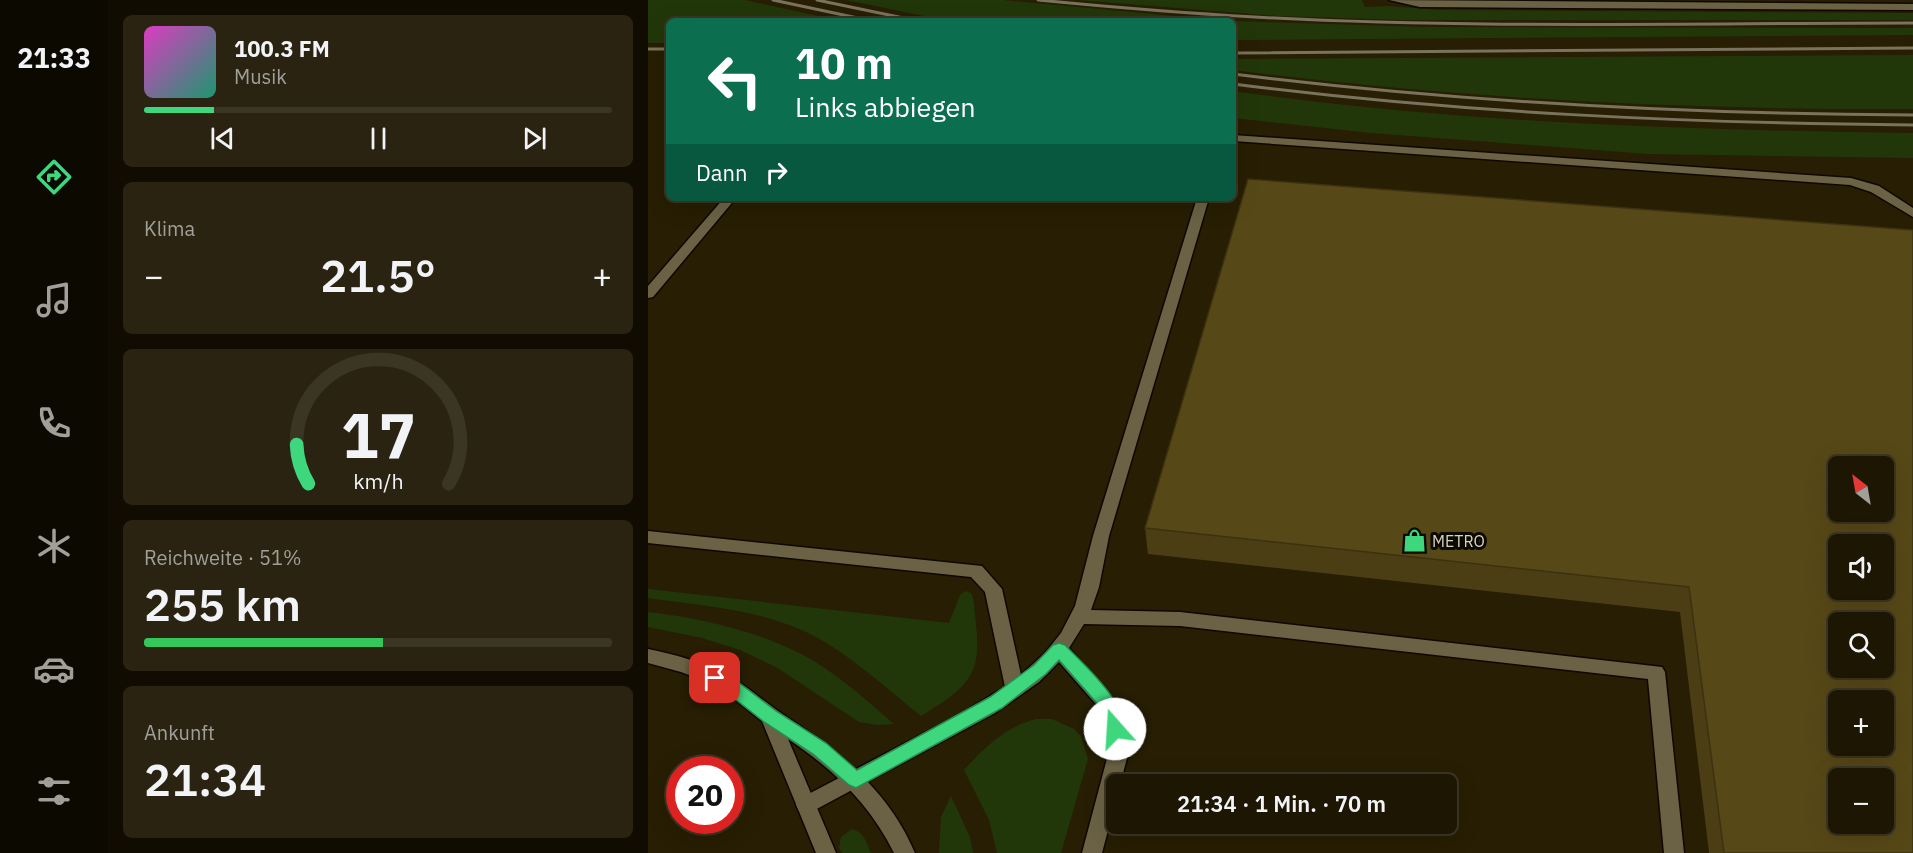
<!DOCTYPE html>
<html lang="de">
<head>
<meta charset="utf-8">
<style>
	body { margin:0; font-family:"IBM Plex Sans",sans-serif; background:#2a2311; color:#f1f3f6; height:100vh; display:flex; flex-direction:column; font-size:22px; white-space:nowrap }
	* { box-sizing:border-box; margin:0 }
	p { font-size:20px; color:#a09f99 }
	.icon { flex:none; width:33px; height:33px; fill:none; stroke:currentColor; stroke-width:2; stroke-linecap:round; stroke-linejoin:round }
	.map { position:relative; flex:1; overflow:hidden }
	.side { display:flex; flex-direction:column; gap:15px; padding:15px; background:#100c01; width:540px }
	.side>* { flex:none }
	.guide { position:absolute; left:18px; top:18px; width:570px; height:183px; border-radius:9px; box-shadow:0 6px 24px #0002,0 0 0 2px #3b3524; background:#0b6e4f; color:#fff; overflow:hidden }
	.needle { width:39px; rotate:329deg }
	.tools { position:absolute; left:1180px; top:456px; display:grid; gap:12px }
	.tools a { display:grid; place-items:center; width:66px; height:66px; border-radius:9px; background:#1d1602; box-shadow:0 6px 24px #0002,0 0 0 2px #3b3524; font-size:30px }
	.speed { position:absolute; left:18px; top:756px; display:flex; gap:12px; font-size:30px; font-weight:700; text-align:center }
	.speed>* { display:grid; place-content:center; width:78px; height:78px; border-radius:50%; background:#1d1602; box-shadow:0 6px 24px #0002,0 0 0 2px #3b3524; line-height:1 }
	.speed .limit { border:9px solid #d22; background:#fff; color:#111 }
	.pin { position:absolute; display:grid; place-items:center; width:51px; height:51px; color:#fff; margin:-26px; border-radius:12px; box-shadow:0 3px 9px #0006 }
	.me { position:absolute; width:66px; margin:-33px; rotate:341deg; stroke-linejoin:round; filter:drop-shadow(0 0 4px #0008) }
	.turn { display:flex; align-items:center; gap:21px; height:126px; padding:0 30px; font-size:27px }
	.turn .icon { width:78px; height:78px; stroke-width:2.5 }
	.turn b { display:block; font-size:42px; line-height:51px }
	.then { display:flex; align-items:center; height:57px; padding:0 30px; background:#0003; gap:12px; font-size:22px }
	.big { font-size:45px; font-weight:600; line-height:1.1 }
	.side .card { flex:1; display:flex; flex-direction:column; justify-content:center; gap:9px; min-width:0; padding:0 21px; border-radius:9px; background:#2a2311 }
	.side .dial { align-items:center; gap:0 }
	.dial svg { height:156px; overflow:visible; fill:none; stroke:#3b3524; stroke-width:7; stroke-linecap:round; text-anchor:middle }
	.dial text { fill:#f1f3f6; stroke:none }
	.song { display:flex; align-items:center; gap:18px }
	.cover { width:72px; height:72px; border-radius:9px; background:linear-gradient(135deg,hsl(310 70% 55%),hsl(160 70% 35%)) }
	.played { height:6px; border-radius:3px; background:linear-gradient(90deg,#3ed77d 15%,#3b3524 15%) }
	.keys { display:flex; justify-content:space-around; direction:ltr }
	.heat { display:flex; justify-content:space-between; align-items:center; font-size:33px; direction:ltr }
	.charge { height:9px; border-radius:4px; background:linear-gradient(90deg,#34c759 51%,#3b3524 0) }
	.trip { position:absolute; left:458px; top:774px; width:351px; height:60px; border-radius:9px; background:#1d1602; box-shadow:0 6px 24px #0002,0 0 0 2px #3b3524; font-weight:600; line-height:60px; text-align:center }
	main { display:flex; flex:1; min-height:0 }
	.menu { display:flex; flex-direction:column; width:108px; justify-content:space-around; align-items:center; background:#0c0901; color:#a09f99 }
	.menu .icon { width:42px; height:42px }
	.menu .selected { color:#3ed77d }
	.menu b { font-size:27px; color:#f1f3f6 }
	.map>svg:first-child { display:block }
	.green { fill:#223709 }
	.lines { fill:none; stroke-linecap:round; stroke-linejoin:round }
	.service-casing { stroke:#0f0800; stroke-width:3 }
	.minor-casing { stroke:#0f0800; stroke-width:3 }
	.service { fill:#6b6245; fill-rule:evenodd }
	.minor { fill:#6b6245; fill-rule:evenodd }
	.rail { stroke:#79725c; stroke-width:3 }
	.wall { fill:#4b3e14 }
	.building { fill:#574817; stroke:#3d3210; stroke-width:1.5; fill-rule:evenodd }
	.route { fill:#3ed77d; stroke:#288c51; stroke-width:1.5 }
	.labels { text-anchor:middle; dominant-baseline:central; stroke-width:6; stroke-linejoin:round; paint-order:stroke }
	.poi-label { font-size:16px; fill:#d7d2c2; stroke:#0c0901; text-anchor:start }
</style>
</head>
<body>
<main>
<nav class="menu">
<b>21:33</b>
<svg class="icon selected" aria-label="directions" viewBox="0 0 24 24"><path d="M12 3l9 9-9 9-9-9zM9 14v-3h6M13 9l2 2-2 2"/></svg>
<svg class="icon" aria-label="music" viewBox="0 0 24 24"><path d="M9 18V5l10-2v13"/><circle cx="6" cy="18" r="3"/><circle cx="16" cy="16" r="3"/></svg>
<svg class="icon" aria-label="phone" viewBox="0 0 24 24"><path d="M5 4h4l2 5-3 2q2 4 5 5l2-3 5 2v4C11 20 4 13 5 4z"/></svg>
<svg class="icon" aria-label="climate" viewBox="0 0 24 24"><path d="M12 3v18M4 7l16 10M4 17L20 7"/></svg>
<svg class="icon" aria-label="car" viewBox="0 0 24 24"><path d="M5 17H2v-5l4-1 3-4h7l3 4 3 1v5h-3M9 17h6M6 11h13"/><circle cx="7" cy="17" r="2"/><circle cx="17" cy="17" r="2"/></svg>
<svg class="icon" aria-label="filters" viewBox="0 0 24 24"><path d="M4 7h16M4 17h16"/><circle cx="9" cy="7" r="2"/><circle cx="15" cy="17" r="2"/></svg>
</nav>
<section class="side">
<div class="card">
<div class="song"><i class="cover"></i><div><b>100.3 FM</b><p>Musik</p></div></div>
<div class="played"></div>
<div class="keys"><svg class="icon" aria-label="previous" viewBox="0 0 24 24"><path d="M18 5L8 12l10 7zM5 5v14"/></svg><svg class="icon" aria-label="pause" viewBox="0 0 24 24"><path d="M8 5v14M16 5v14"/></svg><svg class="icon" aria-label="next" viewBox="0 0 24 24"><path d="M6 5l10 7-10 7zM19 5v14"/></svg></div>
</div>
<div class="card"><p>Klima</p>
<div class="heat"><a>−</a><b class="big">21.5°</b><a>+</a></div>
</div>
<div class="card dial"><svg viewBox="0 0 100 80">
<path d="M14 69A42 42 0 1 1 86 69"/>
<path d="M14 69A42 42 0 0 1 8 49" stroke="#3ed77d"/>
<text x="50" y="56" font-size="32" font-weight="700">17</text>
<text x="50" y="72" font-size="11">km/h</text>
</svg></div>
<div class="card"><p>Reichweite · 51%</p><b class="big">255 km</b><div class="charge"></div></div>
<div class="card"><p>Ankunft</p><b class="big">21:34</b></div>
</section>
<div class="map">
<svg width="1265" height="853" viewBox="0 0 1265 853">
	<rect width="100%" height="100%" fill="#271e03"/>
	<path class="green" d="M0 0H97L193 21H21V43H0Z
		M198 0H354L581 21H300Z
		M429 0H714L717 7 740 6 790 10 1265 13V20H755L631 16Z
		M585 21 777 27 1265 28V35L585 40Z
		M1265 55V109C1038 110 810 99 585 70V59Z
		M585 91C810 123 1038 130 1265 133V158L1000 154 723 133 585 118Z
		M0 589 301 623 312 595 317 591 323 593 325 597C333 665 336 679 273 716 235 686 195 647 149 628 103 609 49 605 0 598Z
		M0 612C57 618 131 636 178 669 202 685 224 705 246 724L229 725 211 722 128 667 92 650 54 638 0 627Z
		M388 719H404L426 729 433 736 440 759 413 853H349L341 820 316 770C337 747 357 727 388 719Z
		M303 796 322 837 325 853H291L293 817Z
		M204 829C216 832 218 842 223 853H194L191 848 193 837Z"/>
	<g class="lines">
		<defs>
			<path id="service" d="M741 0 1265 4V10L772 7Z
				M585 135 1203 178 1231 186 1265 208V217L1223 192 1202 185 585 141Z
				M76 198H88L5 297 0 298V286Z
				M549 198H561L461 536 451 587 443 610 532 612 1014 667 1017 672 1036 853H1016L1000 679 532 626 436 624 421 648 472 708 481 751 472 784H468V800L454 853H434L461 751 454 711 411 662 391 682 347 713 165 811 158 814 151 811 148 805 151 799 311 715 357 687 337 592 323 577 0 543V531L334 566 354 589 373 675 397 653 413 633 427 606 445 536Z"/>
			<path id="minor" d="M0 649C28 655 57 662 82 677 99 686 114 700 130 711 188 750 239 787 267 853H246C222 804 185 769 140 739L188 853H168L114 721 84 697 59 682 33 672 0 663Z"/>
		</defs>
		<use href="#service" class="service-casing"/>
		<use href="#minor" class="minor-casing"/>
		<use href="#service" class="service"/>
		<use href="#minor" class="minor"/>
		<path class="rail" d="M125 0 224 21
			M169 0 270 21
			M390 0C462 7 535 13 607 17 826 29 1046 23 1265 23
			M0 49H21
			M585 53 1265 48
			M585 74C811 102 1037 114 1265 115
			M585 84C811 113 1037 123 1265 125"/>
	</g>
	<path class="wall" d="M1265 230V853H1061L1032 612 500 554 497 528Z"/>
	<path class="building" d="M600 179 1265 230V853H1076L1041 587 497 528ZM1191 466H1236V512H1191ZM1191 544H1236V590H1191ZM1191 622H1236V668H1191ZM1191 700H1236V746H1191ZM1191 778H1236V824H1191Z"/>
	<path class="route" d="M411 643 417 645C434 663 486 708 473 735L467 737 461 735 455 710 411 660 398 674 354 708 208 788 201 785 165 754 116 722 78 692 61 683 58 678 61 673 67 671 90 682 128 711 178 743 209 770 342 697 386 665 405 645Z"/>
	<defs>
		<symbol id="shop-bare" viewBox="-9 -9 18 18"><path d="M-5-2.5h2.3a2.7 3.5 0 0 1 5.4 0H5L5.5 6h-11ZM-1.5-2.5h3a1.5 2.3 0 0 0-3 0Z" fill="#3ed77d" stroke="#0c0901" stroke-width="2.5" paint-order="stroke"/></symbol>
	</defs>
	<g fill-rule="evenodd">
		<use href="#shop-bare" x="750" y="524" width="33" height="33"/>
	</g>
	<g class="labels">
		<g class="poi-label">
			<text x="784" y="541">METRO</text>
		</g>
	</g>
</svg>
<div class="tools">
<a><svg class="needle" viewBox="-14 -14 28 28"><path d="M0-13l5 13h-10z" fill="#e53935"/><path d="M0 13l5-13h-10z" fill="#a09f99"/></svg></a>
<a><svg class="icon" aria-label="sound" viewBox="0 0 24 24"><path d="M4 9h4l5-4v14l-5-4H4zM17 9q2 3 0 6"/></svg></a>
<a><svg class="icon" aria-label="search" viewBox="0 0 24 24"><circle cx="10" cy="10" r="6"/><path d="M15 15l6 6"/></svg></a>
<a>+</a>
<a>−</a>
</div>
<div class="speed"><div class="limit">20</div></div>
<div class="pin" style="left:67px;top:678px;background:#d93025"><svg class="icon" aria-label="arrive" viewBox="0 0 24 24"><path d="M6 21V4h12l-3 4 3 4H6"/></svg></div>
<svg class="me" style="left:467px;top:729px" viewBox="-20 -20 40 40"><circle r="19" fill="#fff"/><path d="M0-13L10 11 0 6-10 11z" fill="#3ed77d"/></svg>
<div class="trip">21:34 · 1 Min. · 70 m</div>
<div class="guide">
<div class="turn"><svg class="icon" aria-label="left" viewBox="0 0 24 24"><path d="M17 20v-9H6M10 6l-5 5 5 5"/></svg><div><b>10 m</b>Links abbiegen</div></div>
<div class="then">Dann<svg class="icon" aria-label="right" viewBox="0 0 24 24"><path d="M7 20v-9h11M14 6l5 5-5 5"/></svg></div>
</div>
</div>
</main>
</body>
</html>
